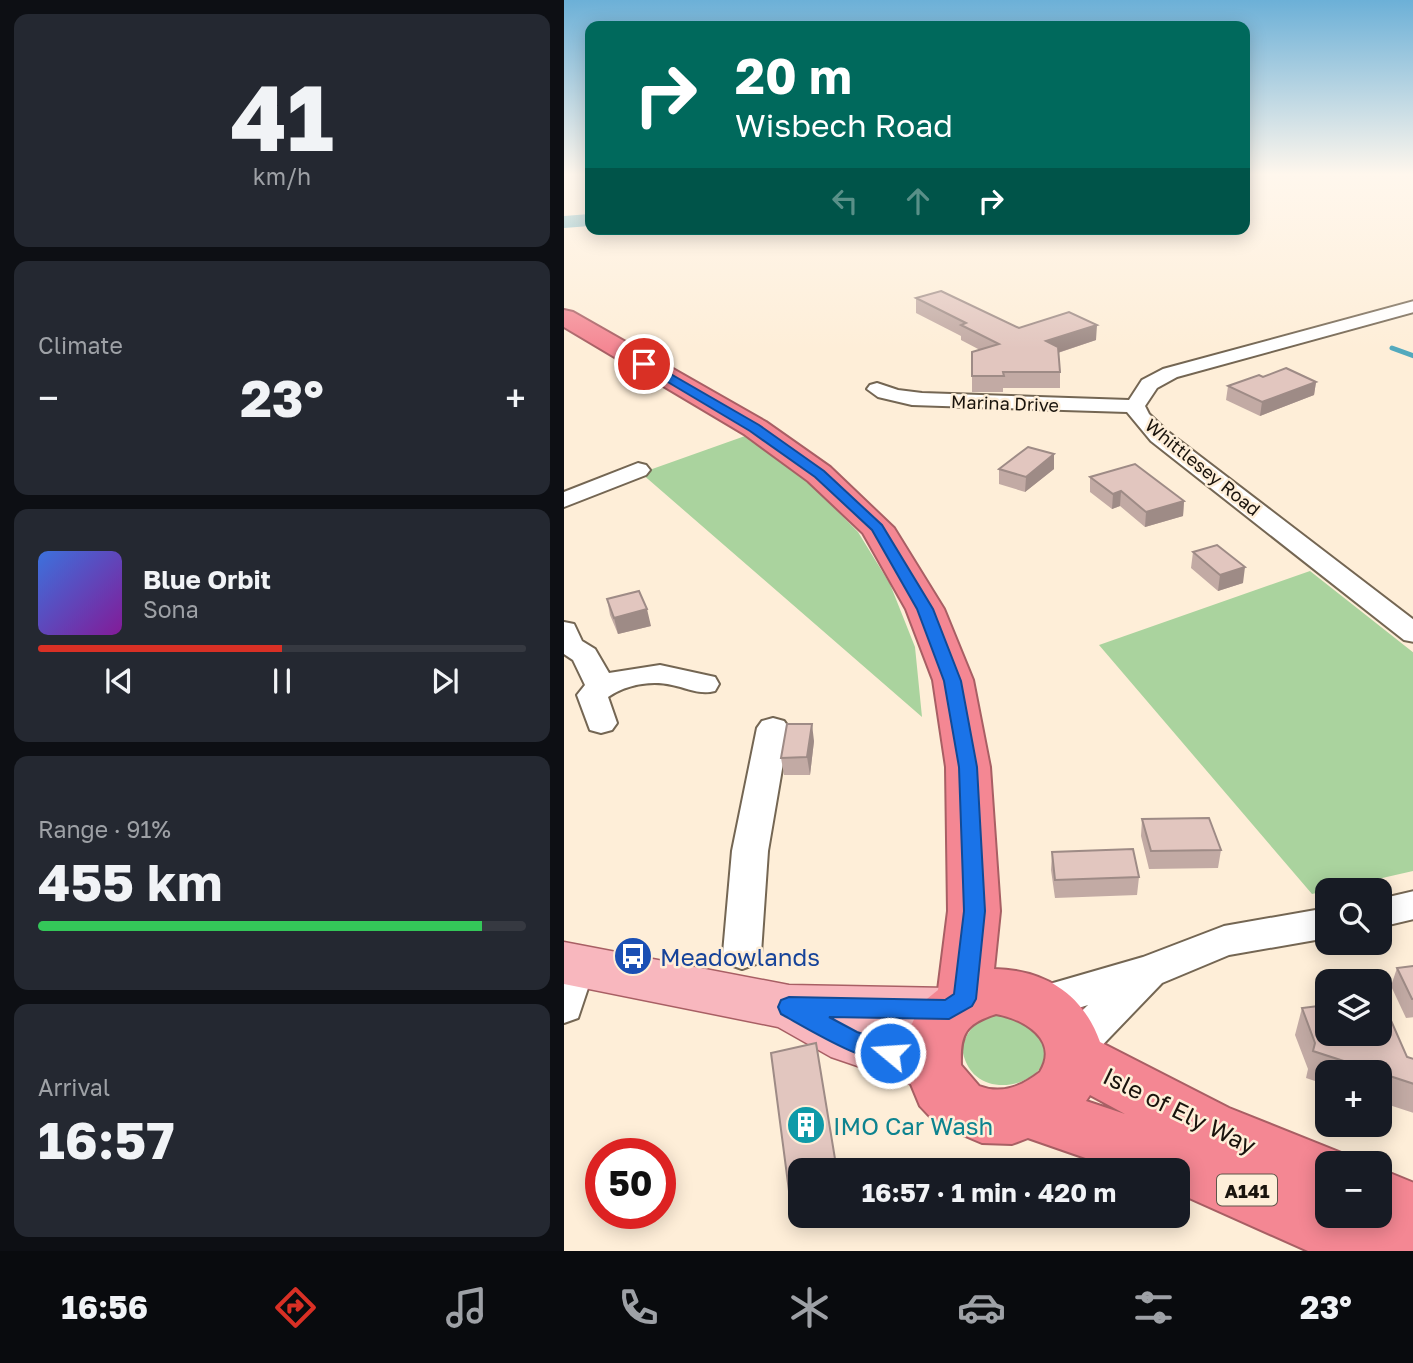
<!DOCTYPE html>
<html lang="en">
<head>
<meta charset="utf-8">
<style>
	body { margin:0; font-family:"Golos Text",sans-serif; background:#242831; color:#f1f3f6; height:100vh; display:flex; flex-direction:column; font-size:26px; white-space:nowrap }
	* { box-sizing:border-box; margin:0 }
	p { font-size:23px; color:#9ea1a6 }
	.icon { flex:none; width:38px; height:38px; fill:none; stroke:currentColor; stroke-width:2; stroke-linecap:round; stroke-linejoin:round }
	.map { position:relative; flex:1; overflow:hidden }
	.details { display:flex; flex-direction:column; gap:14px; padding:14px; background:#0d0f14; width:564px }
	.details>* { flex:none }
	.guide { position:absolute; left:21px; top:21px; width:665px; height:214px; border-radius:14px; box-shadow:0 4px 18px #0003; background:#00695c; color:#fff; overflow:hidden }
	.fabs { position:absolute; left:751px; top:878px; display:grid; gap:14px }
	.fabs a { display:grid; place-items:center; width:77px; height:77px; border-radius:14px; background:#171b24; box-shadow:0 4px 18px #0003; font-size:35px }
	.speed { position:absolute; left:21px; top:1138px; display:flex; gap:14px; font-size:35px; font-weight:700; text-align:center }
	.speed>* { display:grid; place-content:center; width:91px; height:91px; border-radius:50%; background:#171b24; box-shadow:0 4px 18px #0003; line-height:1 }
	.speed .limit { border:10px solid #d22; background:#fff; color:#111 }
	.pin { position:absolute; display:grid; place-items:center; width:60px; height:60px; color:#fff; margin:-30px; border:4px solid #fff; border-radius:50%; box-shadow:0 2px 7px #0007 }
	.me { position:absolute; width:77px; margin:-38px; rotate:288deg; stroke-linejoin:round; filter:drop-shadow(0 0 5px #0008) }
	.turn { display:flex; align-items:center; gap:24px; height:147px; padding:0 35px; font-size:32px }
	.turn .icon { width:91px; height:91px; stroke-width:2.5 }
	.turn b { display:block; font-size:49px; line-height:60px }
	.lanes { display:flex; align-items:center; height:66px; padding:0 35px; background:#0003; justify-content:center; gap:35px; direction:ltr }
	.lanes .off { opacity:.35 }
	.big { font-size:52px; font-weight:700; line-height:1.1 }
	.details .widget { flex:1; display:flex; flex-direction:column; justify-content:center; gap:10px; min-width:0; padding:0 24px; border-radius:14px; background:#242831 }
	.details .dial { align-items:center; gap:0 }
	.dial b { font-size:91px; line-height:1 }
	.song { display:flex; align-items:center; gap:21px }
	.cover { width:84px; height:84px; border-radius:10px; background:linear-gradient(135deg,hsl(220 70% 55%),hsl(290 70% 35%)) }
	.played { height:7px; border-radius:4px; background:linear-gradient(90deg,#d93025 50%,#363941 50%) }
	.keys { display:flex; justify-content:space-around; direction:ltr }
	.heat { display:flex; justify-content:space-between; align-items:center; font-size:38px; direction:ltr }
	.charge { height:10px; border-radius:5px; background:linear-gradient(90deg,#34c759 91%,#363941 0) }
	.trip { position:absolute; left:224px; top:1158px; width:402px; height:70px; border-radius:14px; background:#171b24; box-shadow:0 4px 18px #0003; font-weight:700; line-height:70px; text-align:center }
	.menu { display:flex; height:112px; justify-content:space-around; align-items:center; background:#090b0e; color:#9ea1a6 }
	.menu .icon { width:49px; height:49px }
	.menu .current { color:#d93025 }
	.menu b { font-size:32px; color:#f1f3f6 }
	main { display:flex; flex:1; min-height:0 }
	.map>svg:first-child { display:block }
	.green { fill:#aad39e }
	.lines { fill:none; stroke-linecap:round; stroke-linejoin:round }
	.stream { stroke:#53a9bd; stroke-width:5 }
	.river { fill:#53a9bd; fill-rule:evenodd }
	.minor-casing { stroke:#746653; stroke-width:4 }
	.major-casing { stroke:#a85f64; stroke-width:3 }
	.highway-casing { stroke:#a85f64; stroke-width:4 }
	.minor { fill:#fff; fill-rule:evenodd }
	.major { fill:#f8b7be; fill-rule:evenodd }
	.highway { fill:#f48793; fill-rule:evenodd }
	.wall { fill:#c2aaa4 }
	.shaded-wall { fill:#9e8b86 }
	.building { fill:#e2c6bf; stroke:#9e8b86; stroke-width:2 }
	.route { fill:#1a73e8; stroke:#114b97; stroke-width:2 }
	.labels { text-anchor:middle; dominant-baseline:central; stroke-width:5; stroke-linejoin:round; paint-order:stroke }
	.far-street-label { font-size:18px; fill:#1a140d; stroke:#feeed8 }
	.shield { fill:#feeed8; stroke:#5e554a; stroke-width:2 }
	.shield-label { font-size:19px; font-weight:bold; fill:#1a140d }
	.near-transit-label { font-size:24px; fill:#164399; stroke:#feeed8; text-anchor:start }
	.near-street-label { font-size:24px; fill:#1a140d; stroke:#feeed8 }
	.near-culture-label { font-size:24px; fill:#0d838f; stroke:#feeed8; text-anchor:start }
</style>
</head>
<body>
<main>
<section class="details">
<div class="widget dial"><b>41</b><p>km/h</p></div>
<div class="widget"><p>Climate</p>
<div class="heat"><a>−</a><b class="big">23°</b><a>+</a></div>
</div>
<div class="widget">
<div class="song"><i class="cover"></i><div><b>Blue Orbit</b><p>Sona</p></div></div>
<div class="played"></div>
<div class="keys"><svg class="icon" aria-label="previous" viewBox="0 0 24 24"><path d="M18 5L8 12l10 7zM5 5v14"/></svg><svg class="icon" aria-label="pause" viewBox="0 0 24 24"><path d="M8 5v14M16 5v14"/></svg><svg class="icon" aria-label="next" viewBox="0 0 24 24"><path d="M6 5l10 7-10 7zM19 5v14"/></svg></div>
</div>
<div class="widget"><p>Range · 91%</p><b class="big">455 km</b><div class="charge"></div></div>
<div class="widget"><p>Arrival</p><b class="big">16:57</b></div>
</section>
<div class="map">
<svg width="850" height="1251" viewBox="0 0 850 1251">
	<rect width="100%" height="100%" fill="#feeed8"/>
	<path class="green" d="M181 436 247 484 294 532 326 584 351 647 358 717 77 473Z
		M746 571 850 653 849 871 748 894 535 645Z
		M442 1014C449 1016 462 1018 468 1023 471 1026 474 1033 477 1037 505 1081 406 1114 398 1047 405 1025 419 1015 442 1014Z"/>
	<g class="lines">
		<path class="stream" d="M828 348 850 356"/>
		<path class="river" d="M26 214V226L0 228V216Z"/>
		<defs>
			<path id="minor" d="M850 301V312L613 377 593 388 581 406 585 414 603 431 850 620V642L840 640 587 441 563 412 348 405 314 397 303 389 306 385 313 383 334 390 358 393 565 400 578 380 599 369Z
				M74 463 82 465 86 470 82 475 0 507V492Z
				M0 622 10 624 18 641 31 649 45 673 96 665 151 677 155 684 151 691C135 695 123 688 108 685 86 680 62 685 44 697L53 723 48 730 37 733 26 730 13 695 21 685 9 660 0 654Z
				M209 718 220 721 225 728 204 851 197 953 192 964 178 969 164 964 159 953 168 851 193 728 198 721Z
				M850 891V919L816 927V899Z
				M763 908V938L665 955 598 983 525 1059 510 1064 495 1059 489 1046 495 1033 524 1005 479 1019 465 1014 459 1002 465 990 579 957 660 926Z
				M13 948 27 953 32 964 14 1018 0 1023V953Z"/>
			<path id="major" d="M0 942 225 985 385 988 404 994 411 1010 404 1026 385 1032 332 1031 387 1050 395 1067 387 1084 367 1091 267 1057 214 1027 0 984Z"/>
			<path id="highway" d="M0 310 9 312 202 422 266 467 330 528 380 609 409 680 426 767 436 911 430 969C481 970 519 994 536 1042L665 1108 785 1156 789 1164H763V1216H816V1169L850 1183 849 1251H744L614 1193V1171H559L464 1138 448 1144 418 1143 373 1124 356 1106 339 1065V1042L358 1003 374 990 384 911 382 767 369 680 342 609 299 533 244 481 180 434 0 327ZM432 1014C459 1019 496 1039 476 1072 458 1086 438 1095 415 1086L397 1065C396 1034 401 1024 432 1014ZM526 1095 561 1114 522 1101Z"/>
		</defs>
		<use href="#minor" class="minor-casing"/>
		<use href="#major" class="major-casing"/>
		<use href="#highway" class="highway-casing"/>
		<use href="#minor" class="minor"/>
		<use href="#major" class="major"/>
		<use href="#highway" class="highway"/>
	</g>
	<path class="wall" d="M352 298 455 328 532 340 494 353 496 372V388H439V392H408V376L416 350 397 340V336L352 313Z
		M699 377 752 382 750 395 696 416 662 400 664 386Z
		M435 469H490L461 492 435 484Z
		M526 477 620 501 619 516 581 527 556 506 548 509 526 492Z
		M629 552 679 583 654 591 627 568Z
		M43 599 87 626 54 634 46 615Z
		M250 741 246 775H220L217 758Z
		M578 819 657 850 654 868 585 869 577 836Z
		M488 852 575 877 573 895 491 898 487 870Z
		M850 966V1017L842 1018 827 986 833 968Z
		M738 1008 850 1059V1113L816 1102V1073H763V1085L742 1078 744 1069 731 1035Z"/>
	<path class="shaded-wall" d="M533 325 532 340 481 357 482 341Z
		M752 382 750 395 696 416 698 402Z
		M490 454V469L461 492 462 477Z
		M557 491 556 506 548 509 549 494Z
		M620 501 619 516 581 527 582 512Z
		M681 567 679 583 654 591 656 575Z
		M83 609 87 626 54 634 50 618Z
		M248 724 250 741 246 775 243 757Z
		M236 1188V1215L230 1217 225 1191Z"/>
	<path class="building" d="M377 291 455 328 505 312 533 325 482 341 494 347 496 372H439L440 376H408V352L435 344 397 325 402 323 352 298Z
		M722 368 752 382 698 402 664 386 695 375 699 377Z
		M464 447 490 454 462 477 435 469Z
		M571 464 620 501 582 512 557 491 549 494 526 477Z
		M653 545 681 567 656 575 629 552Z
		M75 591 83 609 50 618 43 599Z
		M223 724H248L243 757 217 758Z
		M645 818 657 850 587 851 578 819Z
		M569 849 575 877 491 880 488 852Z
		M850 966V999H848L833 968Z
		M816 1000H818L843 1057 850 1059V1084L749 1051 751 1043 738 1008 763 1005V1034H816Z
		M252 1043 273 1171H236V1188L225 1191 207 1053Z"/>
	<linearGradient id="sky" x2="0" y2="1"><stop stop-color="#6cb0d7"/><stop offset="0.5" stop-color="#fff7ed"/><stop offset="1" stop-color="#fff7ed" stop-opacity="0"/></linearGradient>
	<rect width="850" height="349" fill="url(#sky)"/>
	<path class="route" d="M77 361H84L195 425 260 471 318 525 369 609 397 681 413 767 421 911 412 999 408 1006 385 1019 265 1017 293 1032 335 1046 338 1053 335 1061C310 1070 241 1027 217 1014L214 1007 217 1000 225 997 381 1000 390 994 400 911 395 767 380 681 353 609 308 530 251 477 186 431 77 366Z"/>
	<defs>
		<symbol id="bus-disc" viewBox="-11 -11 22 22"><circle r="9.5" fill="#1a4fb4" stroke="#feeed8"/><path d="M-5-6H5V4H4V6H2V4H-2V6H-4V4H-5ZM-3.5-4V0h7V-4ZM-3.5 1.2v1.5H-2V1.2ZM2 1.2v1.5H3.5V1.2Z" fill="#fff"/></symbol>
		<symbol id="building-disc" viewBox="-11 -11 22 22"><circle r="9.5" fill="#0f9aa8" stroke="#feeed8"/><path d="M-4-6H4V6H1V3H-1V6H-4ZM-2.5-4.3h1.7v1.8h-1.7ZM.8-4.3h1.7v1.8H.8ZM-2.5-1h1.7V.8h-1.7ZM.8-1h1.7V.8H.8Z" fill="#fff"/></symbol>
	</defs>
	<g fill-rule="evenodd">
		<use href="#bus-disc" x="47" y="934" width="44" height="44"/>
		<use href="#building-disc" x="220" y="1103" width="44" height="44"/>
	</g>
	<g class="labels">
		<g class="far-street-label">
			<text transform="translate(441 403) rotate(2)">Marina Drive</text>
			<text transform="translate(639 467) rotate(39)">Whittlesey Road</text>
		</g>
		<rect class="shield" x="653" y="1174.5" width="60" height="31" rx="5"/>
		<g class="shield-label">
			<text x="683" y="1190">A141</text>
		</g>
		<g class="near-transit-label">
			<text x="96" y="956">Meadowlands</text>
		</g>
		<g class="near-street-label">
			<text transform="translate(616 1110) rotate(26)">Isle of Ely Way</text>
		</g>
		<g class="near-culture-label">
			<text x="269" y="1125">IMO Car Wash</text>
		</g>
	</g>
</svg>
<div class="fabs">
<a><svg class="icon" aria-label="search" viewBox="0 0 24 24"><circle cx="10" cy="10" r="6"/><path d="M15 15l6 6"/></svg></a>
<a><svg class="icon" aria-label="layers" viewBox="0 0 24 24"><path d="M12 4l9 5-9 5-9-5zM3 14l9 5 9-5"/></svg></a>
<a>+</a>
<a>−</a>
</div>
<div class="speed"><div class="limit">50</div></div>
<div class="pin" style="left:80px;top:364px;background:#d93025"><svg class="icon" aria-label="arrive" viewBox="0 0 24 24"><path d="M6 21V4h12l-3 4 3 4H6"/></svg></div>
<svg class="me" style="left:326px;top:1053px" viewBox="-20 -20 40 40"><circle r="17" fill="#1a73e8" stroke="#fff" stroke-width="3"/><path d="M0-11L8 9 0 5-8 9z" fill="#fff"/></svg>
<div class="trip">16:57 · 1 min · 420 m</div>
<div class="guide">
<div class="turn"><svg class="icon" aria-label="right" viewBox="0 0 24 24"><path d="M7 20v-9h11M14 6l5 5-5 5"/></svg><div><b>20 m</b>Wisbech Road</div></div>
<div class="lanes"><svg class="icon off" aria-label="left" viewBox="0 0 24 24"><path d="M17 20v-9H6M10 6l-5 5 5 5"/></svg><svg class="icon off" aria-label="ahead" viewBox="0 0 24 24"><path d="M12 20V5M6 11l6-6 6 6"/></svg><svg class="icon" aria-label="right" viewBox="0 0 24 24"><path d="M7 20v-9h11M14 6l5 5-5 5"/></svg></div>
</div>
</div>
</main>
<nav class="menu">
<b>16:56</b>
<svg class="icon current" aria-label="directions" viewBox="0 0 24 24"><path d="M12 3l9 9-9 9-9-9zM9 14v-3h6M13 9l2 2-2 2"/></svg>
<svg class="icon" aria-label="music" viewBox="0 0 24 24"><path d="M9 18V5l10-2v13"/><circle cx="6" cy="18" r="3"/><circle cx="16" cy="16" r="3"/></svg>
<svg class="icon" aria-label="phone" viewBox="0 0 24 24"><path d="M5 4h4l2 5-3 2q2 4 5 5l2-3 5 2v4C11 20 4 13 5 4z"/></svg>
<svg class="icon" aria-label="climate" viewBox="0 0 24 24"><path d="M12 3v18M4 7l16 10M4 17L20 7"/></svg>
<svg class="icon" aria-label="car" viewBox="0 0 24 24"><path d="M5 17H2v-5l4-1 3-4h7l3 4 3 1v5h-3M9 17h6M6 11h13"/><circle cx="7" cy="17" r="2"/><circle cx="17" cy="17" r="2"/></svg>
<svg class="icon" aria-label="filters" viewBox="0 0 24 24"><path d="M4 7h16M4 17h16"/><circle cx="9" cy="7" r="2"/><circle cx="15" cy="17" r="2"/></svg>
<b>23°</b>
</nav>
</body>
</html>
